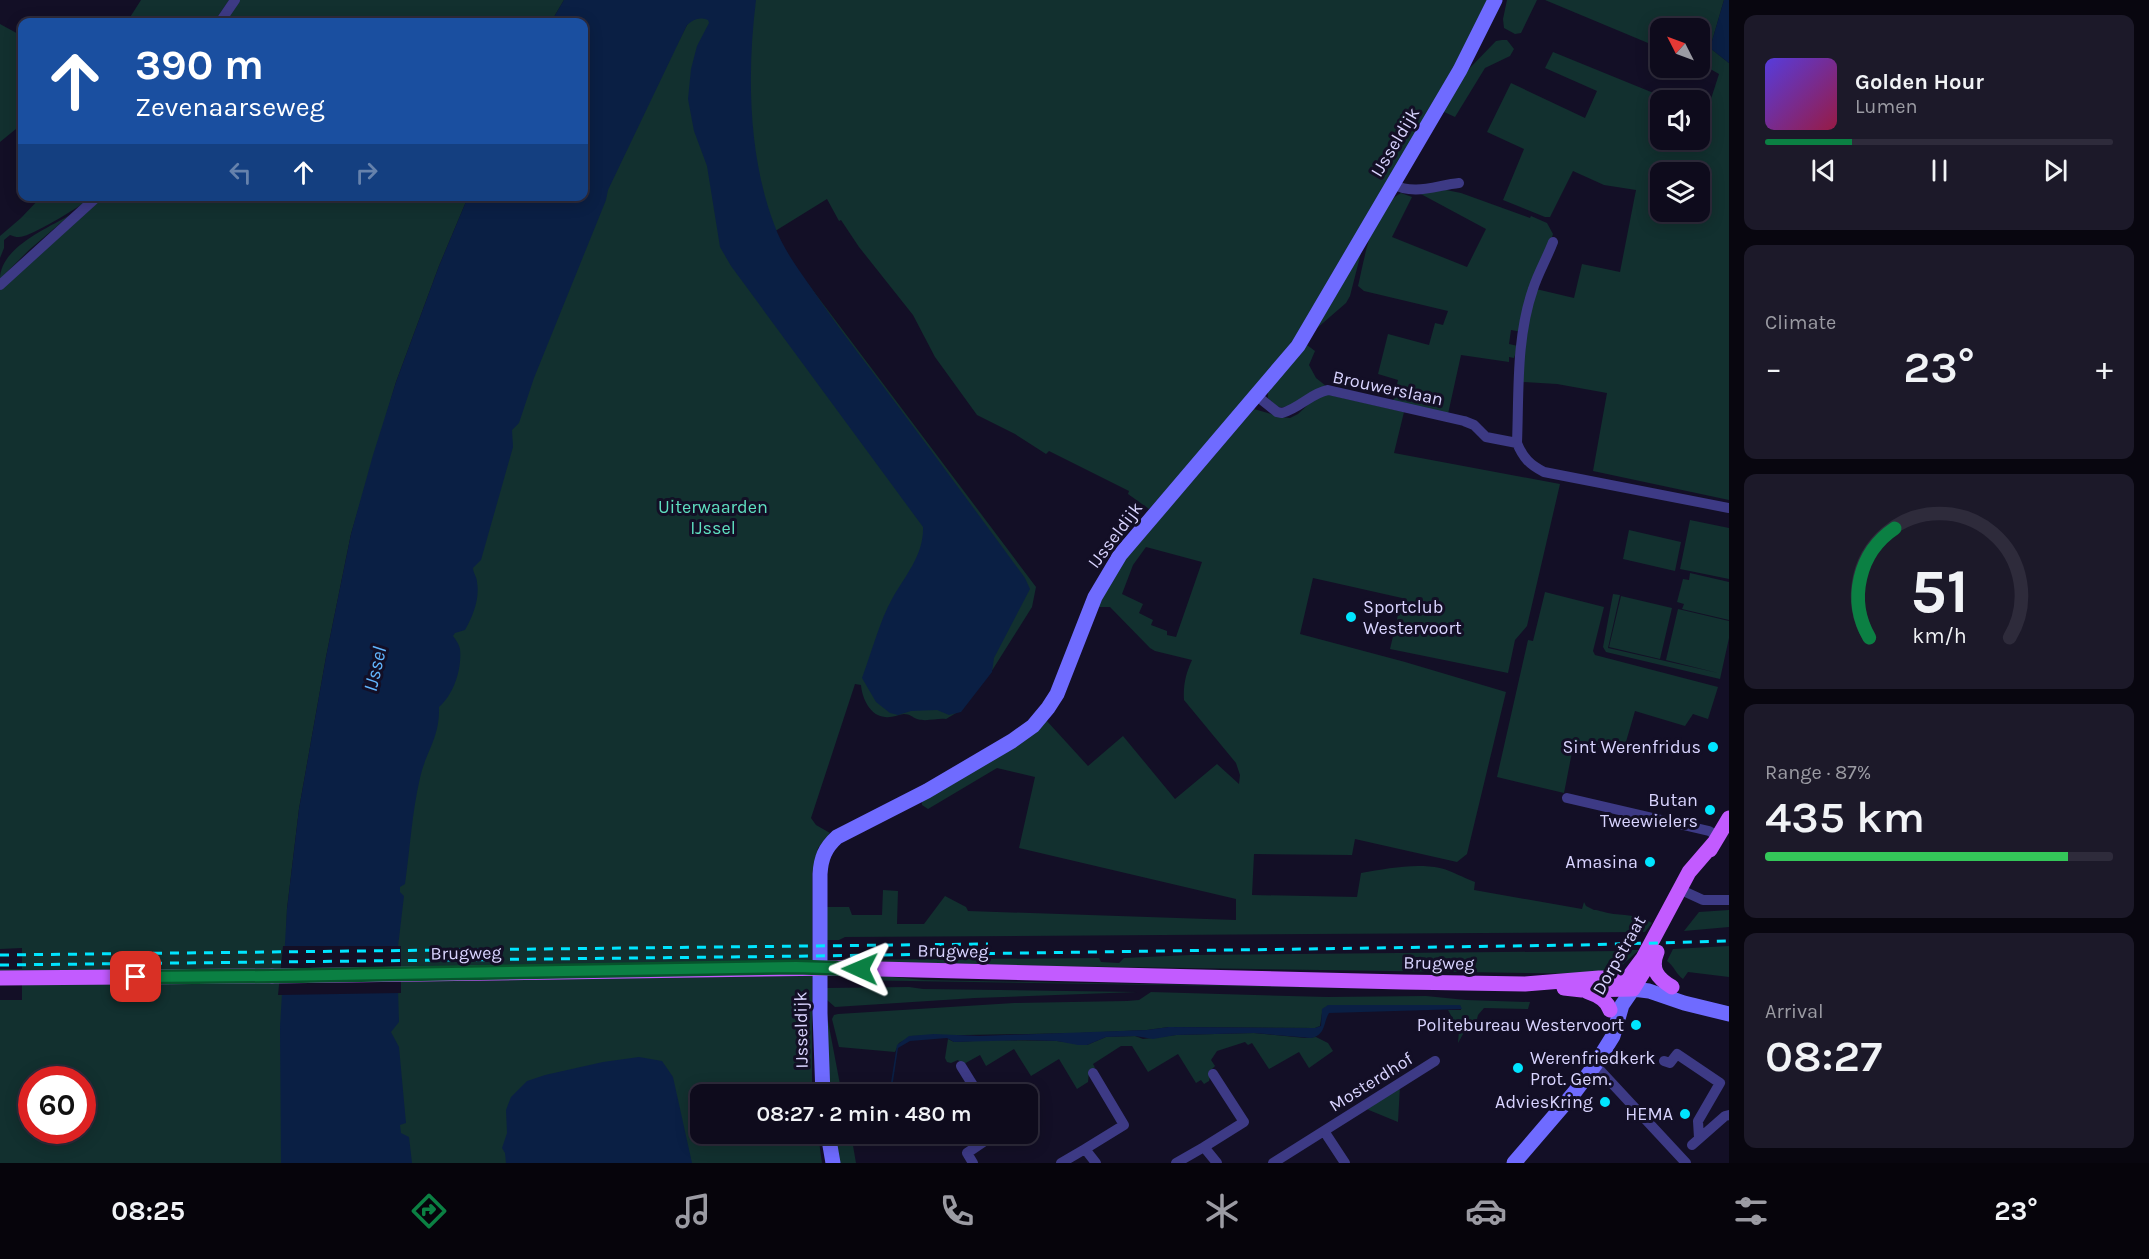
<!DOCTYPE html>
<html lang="en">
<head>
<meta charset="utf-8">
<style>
	body { margin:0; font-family:Karla,sans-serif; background:#1c1929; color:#f1f3f6; height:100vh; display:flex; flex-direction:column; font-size:22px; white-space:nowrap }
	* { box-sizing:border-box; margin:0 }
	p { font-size:20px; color:#9b9ba3 }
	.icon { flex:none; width:33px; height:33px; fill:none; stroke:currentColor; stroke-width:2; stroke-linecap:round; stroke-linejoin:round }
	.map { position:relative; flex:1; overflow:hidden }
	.drawer { display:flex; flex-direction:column; gap:15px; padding:15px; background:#08060f; width:420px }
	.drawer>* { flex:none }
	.hud { position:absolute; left:18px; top:18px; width:570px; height:183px; border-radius:12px; box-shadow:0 3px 15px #0003,0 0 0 2px #2e2b3b; background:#1a4fa0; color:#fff; overflow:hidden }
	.needle { width:39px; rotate:312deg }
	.tools { position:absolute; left:1650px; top:18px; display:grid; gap:12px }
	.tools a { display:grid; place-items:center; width:60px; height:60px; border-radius:12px; background:#0e0b1c; box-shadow:0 3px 15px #0003,0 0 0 2px #2e2b3b; font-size:30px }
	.speed { position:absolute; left:18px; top:1066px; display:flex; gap:12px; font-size:30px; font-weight:700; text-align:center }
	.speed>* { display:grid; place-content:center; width:78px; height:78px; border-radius:50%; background:#0e0b1c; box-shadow:0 3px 15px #0003,0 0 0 2px #2e2b3b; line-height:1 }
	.speed .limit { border:9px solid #d22; background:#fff; color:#111 }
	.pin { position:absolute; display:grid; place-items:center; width:51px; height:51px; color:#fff; margin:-26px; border-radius:12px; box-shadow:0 3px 9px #0006 }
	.me { position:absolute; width:66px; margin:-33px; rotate:271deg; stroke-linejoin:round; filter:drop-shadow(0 0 4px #0008) }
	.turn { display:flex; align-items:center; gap:21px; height:126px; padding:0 18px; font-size:27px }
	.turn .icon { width:78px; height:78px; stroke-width:2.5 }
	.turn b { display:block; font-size:42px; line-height:51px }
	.lanes { display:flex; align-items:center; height:57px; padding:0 18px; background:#0003; justify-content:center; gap:30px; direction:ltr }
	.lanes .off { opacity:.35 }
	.big { font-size:45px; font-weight:600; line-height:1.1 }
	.drawer .card { flex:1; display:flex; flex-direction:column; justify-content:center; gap:9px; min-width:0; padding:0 21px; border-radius:12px; background:#1c1929 }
	.drawer .dial { align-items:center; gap:0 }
	.dial svg { height:156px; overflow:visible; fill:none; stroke:#2e2b3b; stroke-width:7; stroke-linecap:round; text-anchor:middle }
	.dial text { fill:#f1f3f6; stroke:none }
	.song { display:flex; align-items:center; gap:18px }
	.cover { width:72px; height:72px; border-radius:9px; background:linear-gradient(135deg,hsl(250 70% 55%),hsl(340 70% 35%)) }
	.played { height:6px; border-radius:3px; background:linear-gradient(90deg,#0b8043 25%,#2e2b3b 25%) }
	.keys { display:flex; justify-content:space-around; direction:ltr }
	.heat { display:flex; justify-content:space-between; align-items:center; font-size:33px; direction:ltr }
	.charge { height:9px; border-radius:4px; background:linear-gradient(90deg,#34c759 87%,#2e2b3b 0) }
	.trip { position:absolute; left:690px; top:1084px; width:348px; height:60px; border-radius:12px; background:#0e0b1c; box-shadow:0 3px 15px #0003,0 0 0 2px #2e2b3b; font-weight:600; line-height:60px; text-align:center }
	.menu { display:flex; height:96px; justify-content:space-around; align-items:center; background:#06040b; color:#9b9ba3 }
	.menu .icon { width:42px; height:42px }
	.menu .active { color:#0b8043 }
	.menu b { font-size:27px; color:#f1f3f6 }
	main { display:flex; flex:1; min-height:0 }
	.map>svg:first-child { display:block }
	.green { fill:#12302f; fill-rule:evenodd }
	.water { fill:#0a1f44 }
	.pier { fill:#130f26 }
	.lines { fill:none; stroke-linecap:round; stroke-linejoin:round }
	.street { stroke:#3d3a85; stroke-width:10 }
	.secondary { stroke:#6f6bff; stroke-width:15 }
	.primary { stroke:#c25bff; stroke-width:15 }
	.rail { stroke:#00e5ff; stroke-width:3; stroke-dasharray:9 8; stroke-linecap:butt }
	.primary-bridge { stroke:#c25bff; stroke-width:15 }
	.route-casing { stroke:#07532c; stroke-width:15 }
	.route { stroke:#0b8043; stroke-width:10 }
	.poi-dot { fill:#00e5ff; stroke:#130f26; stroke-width:2 }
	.labels { text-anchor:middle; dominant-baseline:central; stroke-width:6; stroke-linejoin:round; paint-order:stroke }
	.street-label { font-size:18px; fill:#d9d4ff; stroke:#130f26 }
	.park-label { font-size:18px; fill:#5fe0c0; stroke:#130f26 }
	.poi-label { font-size:18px; fill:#d9d4ff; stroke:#130f26; text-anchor:end }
	.water-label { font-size:20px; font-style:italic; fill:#62b6ff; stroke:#130f26 }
</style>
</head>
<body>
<main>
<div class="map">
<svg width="1729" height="1163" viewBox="0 0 1729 1163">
	<rect width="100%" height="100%" fill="#130f26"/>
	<path class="green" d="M141 0H229L214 22H127Z
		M239 0H564L551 22H224Z
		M700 0H1490L1482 20 1294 340 1240 407 1149 509 1128 494 1129 491 1049 451 1046 454 1015 434 977 415 935 357 913 315 859 247 841 220 839 221 827 199 772 233 784 252 1036 587 1032 607 993 669 961 710 946 719C937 718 926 722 917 719 912 717 910 714 904 714 897 715 892 718 885 717 870 716 862 698 861 685L855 684 811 818 816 825 830 833 818 848 812 873V1095H700V1134H818L822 1163H391L390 1031 397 955 399 892 413 794 434 715 446 640 504 440 597 198Z
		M1507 0H1537L1521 33 1515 34 1504 28 1503 19Z
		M1545 0H1724L1710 48 1729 63V500L1593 471 1607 393 1557 384 1522 382 1526 333 1536 289 1574 298 1582 264 1620 272 1636 190 1604 185 1573 171 1550 217H1545L1503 200 1524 149 1487 132 1511 83 1585 118 1597 91 1545 68 1553 52 1656 94 1660 88 1710 102 1719 74 1700 63V28H1660V48ZM1660 100H1700V140H1660ZM1660 172H1700V212H1660Z
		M0 24 22 36V124L0 142Z
		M1502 40H1507L1514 49 1510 56 1485 68 1455 117 1442 111 1463 75 1496 41Z
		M1446 190 1461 193 1530 218 1531 216 1547 223 1553 234 1522 332 1511 330 1509 344 1518 346 1514 358 1509 357V362L1461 355 1448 414 1393 402 1398 380 1378 374 1388 334 1429 345 1435 323 1443 325 1448 311 1364 291 1358 286C1365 257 1371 209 1401 193L1412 197 1392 237 1467 267 1486 229 1419 193Z
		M41 197H92C83 205 36 233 24 236 19 238 15 237 10 235L4 240V248L0 258V236L21 218Z
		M104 197H468L439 266 396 382 351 534 326 657 299 809 287 909 281 1163H0V1000H22V972H0V969H22V948L0 949V290ZM32 1080H82V1131H32Z
		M70 215 29 250 0 279C0 248 46 229 70 215Z
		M1362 249 1350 296 1346 303 1316 329Z
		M1307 345 1315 351 1309 365 1316 378 1326 386C1316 391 1291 409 1280 407 1276 407 1272 401 1268 398V390Z
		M1325 394 1404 412 1394 453 1560 484 1527 626 1515 640 1508 673 1390 649 1402 598 1313 578 1300 634 1405 662 1506 692 1467 854 1457 862 1355 839 1352 855 1254 854 1252 895 1357 897 1361 873C1387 869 1413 863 1440 868 1453 871 1463 878 1475 882L1474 890 1582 909 1584 902 1586 906 1594 910C1599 910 1602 912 1608 913 1623 916 1639 914 1652 923L1645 932 845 937 839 940H825L824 907H849L852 915H882L883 890 898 891 897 924H924L945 896 966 907 968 911 1236 920V899L1019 848 1035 777 997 768 928 809 922 805V799L1046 720 1088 766 1123 736 1175 799 1217 764 1239 784 1240 775 1236 763 1184 700C1183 685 1186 673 1192 660L1155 651 1150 648 1110 607H1097L1123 562 1254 409 1281 417 1290 418 1298 414 1312 401ZM1146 547 1202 562 1176 637 1167 635V631L1151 625 1153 620 1139 613 1143 604 1122 594 1133 565Z
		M1690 520 1729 528V579L1680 569Z
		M1629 530 1681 542 1675 571 1623 559Z
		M1690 573 1729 582V620L1682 609 1684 604 1677 602 1683 579 1689 580Z
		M1545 592 1604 607 1593 651 1595 655 1718 687 1708 719 1693 714 1685 726 1635 711 1623 752 1574 742 1564 793 1497 777 1528 640 1533 641Z
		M1613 594 1620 595 1608 648 1718 673 1666 660 1678 609 1729 621V638L1720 679 1606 652 1603 647Z
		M1621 596 1672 608 1660 659 1609 647Z
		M1729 910V927L1684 931 1699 912Z
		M1729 946V977L1688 972 1683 979C1676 974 1674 966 1667 961L1673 949Z
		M1624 950H1639L1618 969 1599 974 839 963V960L1099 958 1101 962 1119 963 1124 958 1190 955 1618 951 1622 953Z
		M852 973 924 980 1421 989 847 980 846 976Z
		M909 987 923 989 1137 992 975 998 835 1007 827 1000 826 988Z
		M1151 992 1327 997 1426 996 1466 1000 1530 1002 1528 1009 1484 1008 1478 1015 1475 1027 1468 1025 1458 1043 1459 1030 1448 1010H1461L1460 1005H1378L1322 1013 1320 1026 1315 1028 1169 1027 1147 1030 1080 1033 912 1036 899 1043 895 1052 839 1047 832 1019 834 1015 838 1014 1014 1003 1127 1001 1139 1000Z
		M827 1020 828 1021 842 1095H828Z
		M1254 1033 1305 1038 1316 1037 1328 1043 1333 1051 1309 1068 1299 1052 1269 1069 1252 1043 1248 1045 1245 1042 1217 1051 1211 1060 1215 1066 1212 1069 1209 1081 1204 1084 1201 1080 1196 1083 1178 1054 1148 1072 1132 1046H1121L1093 1064 1095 1068 1089 1072 1088 1082 1077 1089 1059 1059 1031 1076 1014 1049 986 1066 980 1055 962 1065 958 1060 951 1063 947 1062 945 1058 948 1039 954 1042 993 1040 1057 1041 1087 1045 1106 1037 1135 1036 1143 1039 1176 1035Z
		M1400 1086 1398 1122 1364 1108Z
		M832 1134H851L856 1163H836Z"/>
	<path class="water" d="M564 0H756C747 72 748 155 774 224 782 247 796 266 810 286 830 316 852 345 874 374 925 442 975 510 1025 578L1030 589 994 658 992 672 961 712 949 715 937 710 911 711 898 715 890 713 876 702 862 678C871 654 880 620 892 599 905 576 924 555 923 527L731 266 720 247 707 166 694 131 688 99 691 69 697 46 709 23 708 20C699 17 694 19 687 25L608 190 606 200 534 378 519 423 512 430 513 447 481 560 473 568C473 573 477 577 477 582 480 598 473 616 465 630L455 633 453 636C456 640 459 644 460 649 462 669 454 694 439 707 440 738 426 751 420 778 412 812 410 849 405 884L400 887V892L404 896 397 955 399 1022 391 1032 399 1047 406 1123 400 1125 401 1133 409 1137 412 1163H281L280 1027 287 909 299 809 326 657 351 534 373 455 396 382 439 266 468 197 584 196V22H551Z
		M1724 0H1729V63L1710 48Z
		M1328 1005H1460L1462 1009 1329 1013C1323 1023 1326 1035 1311 1038L1254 1033 1176 1035 1153 1039 1135 1036 1106 1037 1087 1045H1078L1057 1041 1025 1040 954 1042 947 1038 910 1041 898 1048 891 1095H889L897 1045 909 1036 934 1034 979 1036 1147 1030 1169 1027 1315 1028 1321 1026 1322 1009Z
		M639 1057 662 1061 673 1077 692 1163H506L505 1153 502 1148 507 1133 506 1110 511 1097 527 1081 545 1075 603 1062Z"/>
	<path class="pier" d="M283 946H401V993L278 995Z"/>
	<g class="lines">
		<path class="street" d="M220 22 235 0
			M1393 184C1414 196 1437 185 1459 183
			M0 285 98 196
			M1257 396 1277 412 1282 413C1300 408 1311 393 1328 390L1464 421 1474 425 1486 437 1517 443C1523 458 1530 465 1544 472L1729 508
			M1517 443C1519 392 1516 338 1533 289 1538 273 1547 258 1553 242
			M1567 798 1709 831 1718 836
			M1679 889 1703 900H1729
			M1664 1061 1670 1063 1677 1054 1720 1083 1698 1121 1699 1138
			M1595 1065 1686 1163
			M961 1066 979 1095
			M1324 1131 1345 1163
			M1692 1145 1725 1116 1729 1115
			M1204 1147 1244 1122 1213 1074
			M1085 1149 1124 1125 1093 1073
			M973 1163 967 1153 995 1134
			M1061 1163 1085 1149 1096 1163
			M1176 1163 1204 1147 1217 1163
			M1273 1163 1435 1061"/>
		<path class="secondary" d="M823 1095 820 1013V874C821 858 825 848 837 837L927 791 1012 741 1033 726 1048 708 1057 694 1095 597 1120 555 1298 346 1460 70 1495 0
			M828 1134 833 1163
			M1514 1163 1574 1093 1595 1065 1613 1036 1622 1005 1633 989 1649 991 1684 1003 1729 1014"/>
		<path class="primary" d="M1710 850 1729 818
			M1657 952C1650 969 1657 978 1672 987
			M839 968 1403 982 1525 984 1599 978H1628L1643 958 1689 872 1714 843
			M0 978 272 976
			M1564 988 1582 990 1633 989 1644 971
			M1588 992C1597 995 1607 1000 1610 1010"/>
		<path class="rail" d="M0 955 988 944
			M0 965 814 956 1580 945 1729 941"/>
		<path class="primary-bridge" d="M272 976 839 968"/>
	</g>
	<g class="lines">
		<defs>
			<path id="route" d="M136 977 272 976 796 967 860 969"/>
		</defs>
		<use href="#route" class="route-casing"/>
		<use href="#route" class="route"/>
	</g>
	<g class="poi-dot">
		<circle cx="1351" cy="617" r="6"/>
		<circle cx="1713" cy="747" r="6"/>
		<circle cx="1710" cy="810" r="6"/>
		<circle cx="1650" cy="862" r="6"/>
		<circle cx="1636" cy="1025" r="6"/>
		<circle cx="1518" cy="1068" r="6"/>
		<circle cx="1605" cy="1102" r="6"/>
		<circle cx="1685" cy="1114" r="6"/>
	</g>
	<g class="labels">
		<g class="street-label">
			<text transform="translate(1395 142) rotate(-59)">IJsseldijk</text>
			<text transform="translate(1388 388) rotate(12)">Brouwerslaan</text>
			<text transform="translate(1115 535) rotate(-53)">IJsseldijk</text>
			<text transform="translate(953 951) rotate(1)">Brugweg</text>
			<text transform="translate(466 953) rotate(-1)">Brugweg</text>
			<text transform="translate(1619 955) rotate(-60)">Dorpstraat</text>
			<text transform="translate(1439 963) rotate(1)">Brugweg</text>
			<text transform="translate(801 1030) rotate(-91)">IJsseldijk</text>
			<text transform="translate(1371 1082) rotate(-32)">Mosterdhof</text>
		</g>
		<g class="park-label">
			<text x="713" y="507">Uiterwaarden<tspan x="713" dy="21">IJssel</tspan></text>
		</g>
		<g class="poi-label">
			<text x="1363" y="607" text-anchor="start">Sportclub<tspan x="1363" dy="21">Westervoort</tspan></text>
			<text x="1701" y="747">Sint Werenfridus</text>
			<text x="1698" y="800">Butan<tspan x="1698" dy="21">Tweewielers</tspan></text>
			<text x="1638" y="862">Amasina</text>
			<text x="1624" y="1025">Politebureau Westervoort</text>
			<text x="1530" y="1058" text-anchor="start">Werenfriedkerk<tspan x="1530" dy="21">Prot. Gem.</tspan></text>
			<text x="1593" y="1102">AdviesKring</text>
			<text x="1673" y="1114">HEMA</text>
		</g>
		<g class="water-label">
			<text transform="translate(375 669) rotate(-77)">IJssel</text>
		</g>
	</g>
</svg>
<div class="tools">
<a><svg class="needle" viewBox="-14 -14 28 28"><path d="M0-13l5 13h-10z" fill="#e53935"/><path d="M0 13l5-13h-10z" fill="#9b9ba3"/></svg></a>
<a><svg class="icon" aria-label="sound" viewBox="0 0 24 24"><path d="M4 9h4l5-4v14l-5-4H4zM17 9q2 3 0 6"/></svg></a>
<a><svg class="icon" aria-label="layers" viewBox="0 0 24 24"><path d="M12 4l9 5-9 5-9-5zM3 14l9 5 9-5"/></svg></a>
</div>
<div class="speed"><div class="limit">60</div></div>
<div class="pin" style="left:136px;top:977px;background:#d93025"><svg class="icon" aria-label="arrive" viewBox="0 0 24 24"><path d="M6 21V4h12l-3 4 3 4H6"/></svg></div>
<svg class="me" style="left:860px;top:969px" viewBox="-20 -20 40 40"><path d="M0-17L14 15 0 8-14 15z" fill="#0b8043" stroke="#fff" stroke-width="4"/></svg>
<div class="trip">08:27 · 2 min · 480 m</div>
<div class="hud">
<div class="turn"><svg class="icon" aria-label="ahead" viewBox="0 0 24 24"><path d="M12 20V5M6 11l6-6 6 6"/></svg><div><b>390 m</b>Zevenaarseweg</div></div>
<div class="lanes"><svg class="icon off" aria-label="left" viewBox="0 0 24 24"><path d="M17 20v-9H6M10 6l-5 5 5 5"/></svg><svg class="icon" aria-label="ahead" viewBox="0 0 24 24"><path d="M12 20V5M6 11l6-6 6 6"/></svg><svg class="icon off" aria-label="right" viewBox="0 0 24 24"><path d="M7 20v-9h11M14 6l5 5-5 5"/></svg></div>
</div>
</div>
<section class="drawer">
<div class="card">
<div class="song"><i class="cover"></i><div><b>Golden Hour</b><p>Lumen</p></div></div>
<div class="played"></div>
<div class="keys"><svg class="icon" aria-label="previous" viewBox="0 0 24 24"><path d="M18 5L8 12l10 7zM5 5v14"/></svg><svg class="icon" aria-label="pause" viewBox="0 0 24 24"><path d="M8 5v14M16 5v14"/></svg><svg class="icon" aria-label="next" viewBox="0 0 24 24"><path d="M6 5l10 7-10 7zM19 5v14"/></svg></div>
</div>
<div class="card"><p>Climate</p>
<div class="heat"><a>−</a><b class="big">23°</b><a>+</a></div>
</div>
<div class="card dial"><svg viewBox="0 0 100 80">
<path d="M14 69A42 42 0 1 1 86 69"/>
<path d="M14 69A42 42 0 0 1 27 13" stroke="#0b8043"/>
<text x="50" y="56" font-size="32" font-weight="700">51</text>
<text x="50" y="72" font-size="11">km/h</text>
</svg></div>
<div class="card"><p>Range · 87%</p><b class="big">435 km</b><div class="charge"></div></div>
<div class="card"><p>Arrival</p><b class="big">08:27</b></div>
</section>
</main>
<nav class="menu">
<b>08:25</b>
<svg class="icon active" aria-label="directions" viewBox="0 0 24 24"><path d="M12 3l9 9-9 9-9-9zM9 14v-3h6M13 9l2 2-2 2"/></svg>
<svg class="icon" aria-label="music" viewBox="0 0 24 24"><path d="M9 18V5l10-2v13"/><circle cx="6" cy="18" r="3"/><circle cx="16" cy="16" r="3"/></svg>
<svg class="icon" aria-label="phone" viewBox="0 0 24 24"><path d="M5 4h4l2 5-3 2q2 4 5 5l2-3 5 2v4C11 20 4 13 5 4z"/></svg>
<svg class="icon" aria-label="climate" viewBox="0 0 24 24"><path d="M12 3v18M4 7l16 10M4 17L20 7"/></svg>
<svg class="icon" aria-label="car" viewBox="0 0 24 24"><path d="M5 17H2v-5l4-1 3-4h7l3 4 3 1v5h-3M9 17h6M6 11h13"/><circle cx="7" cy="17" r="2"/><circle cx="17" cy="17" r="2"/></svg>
<svg class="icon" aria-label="filters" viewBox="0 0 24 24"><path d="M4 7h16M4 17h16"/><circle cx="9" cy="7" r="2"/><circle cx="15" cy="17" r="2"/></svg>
<b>23°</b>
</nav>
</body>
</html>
